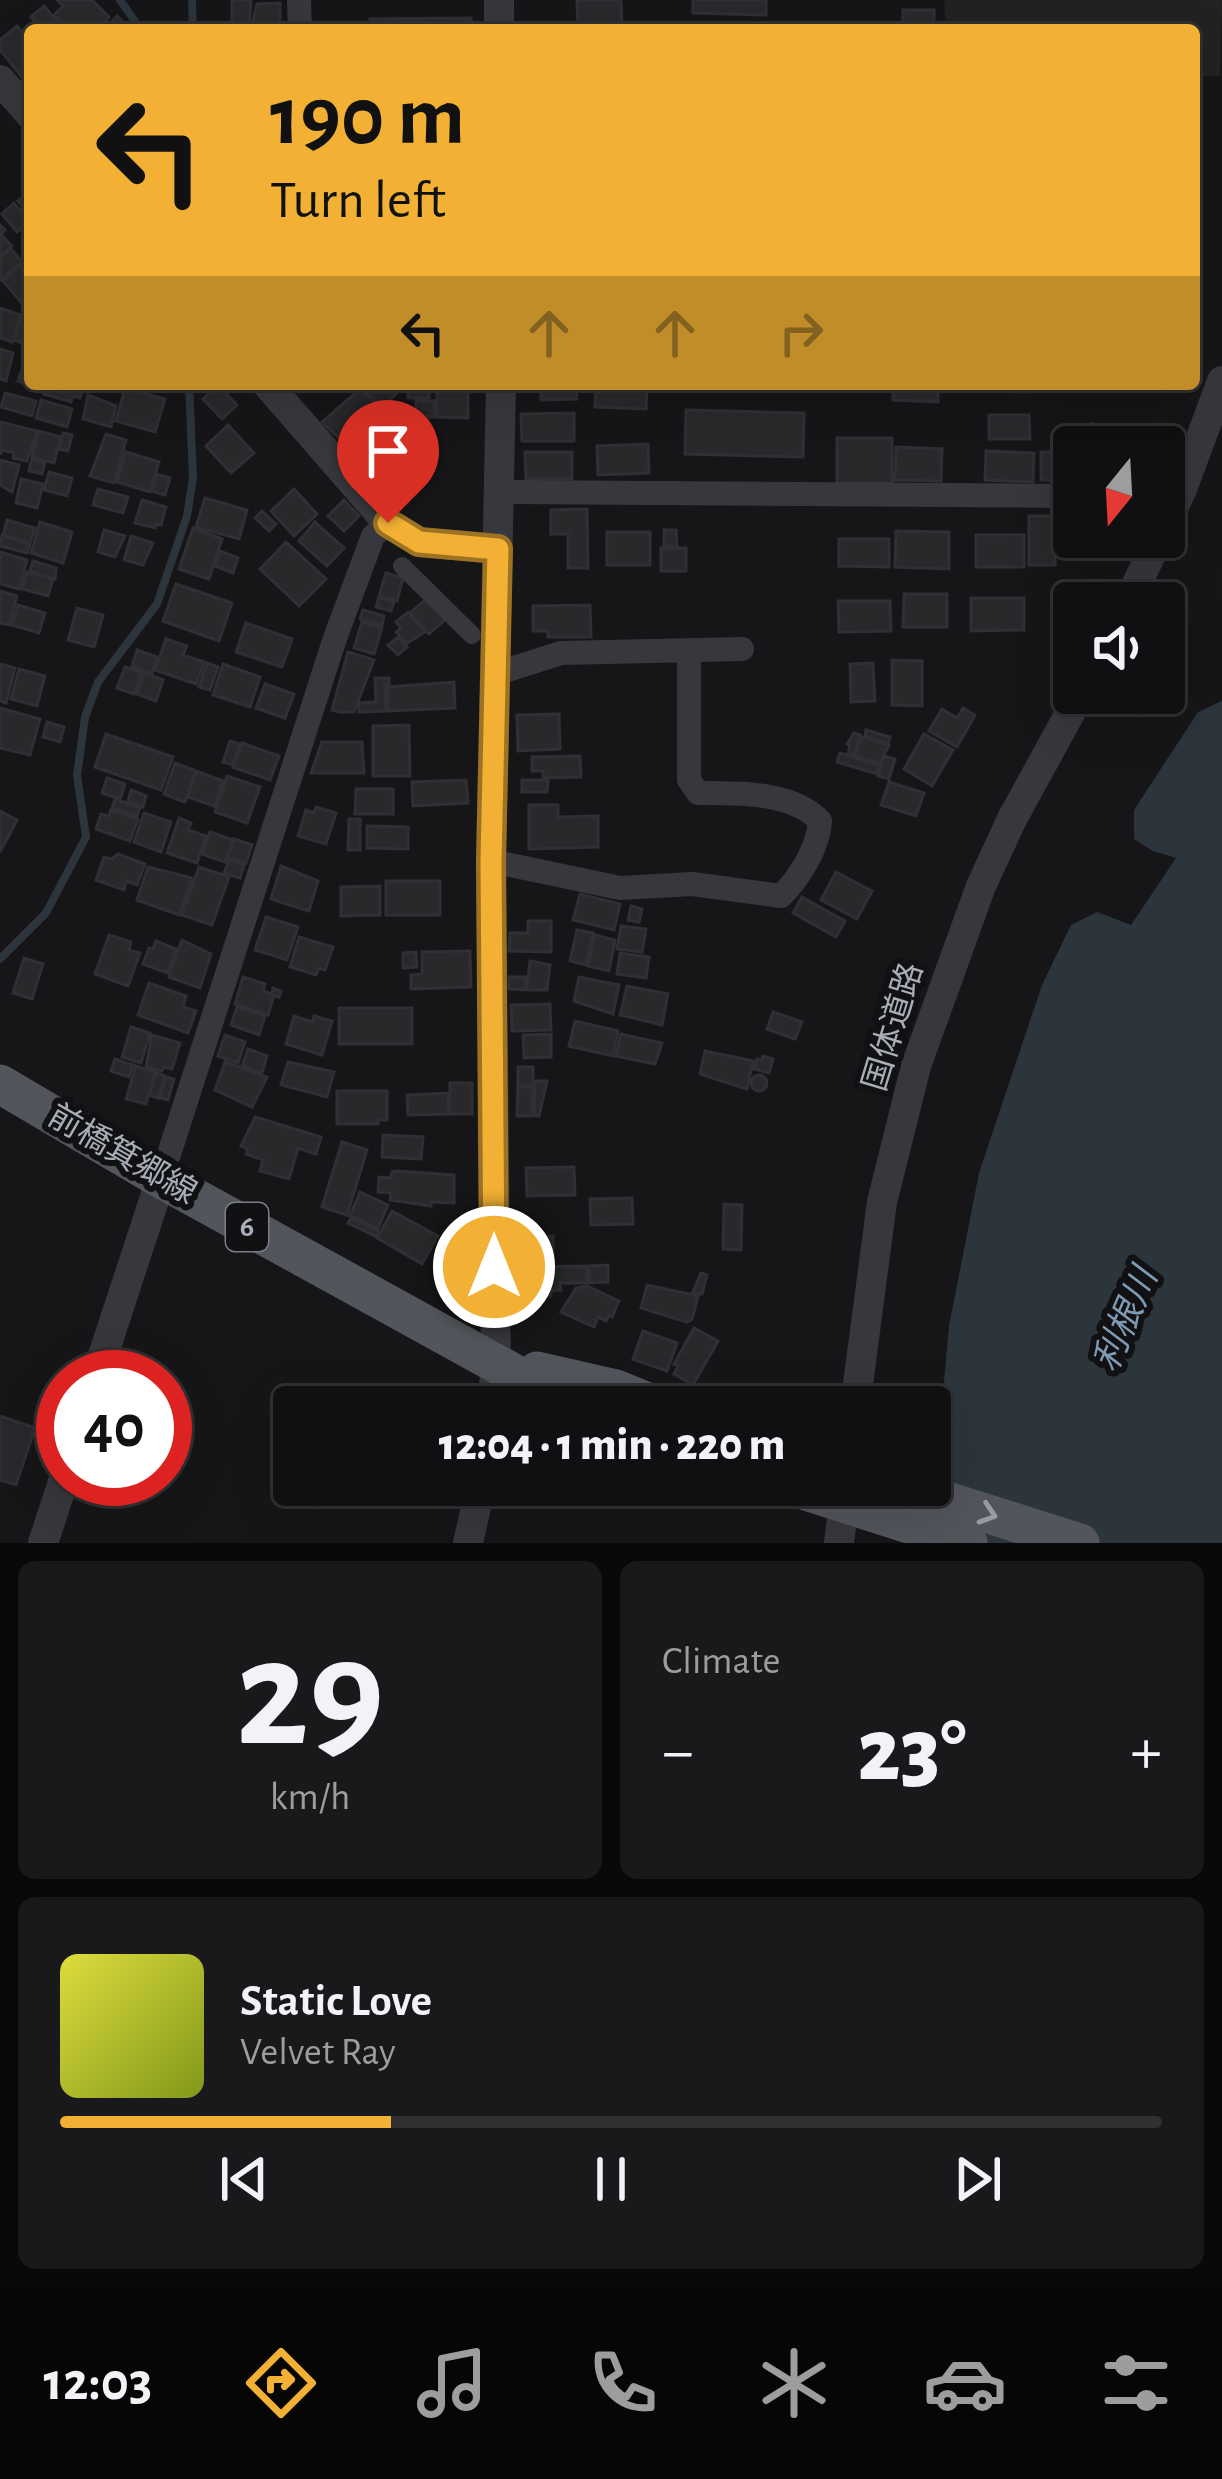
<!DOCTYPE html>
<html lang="en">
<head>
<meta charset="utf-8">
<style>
	body { margin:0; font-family:"Alegreya Sans","Noto Sans JP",sans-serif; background:#19191b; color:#f1f3f6; height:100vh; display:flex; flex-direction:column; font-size:45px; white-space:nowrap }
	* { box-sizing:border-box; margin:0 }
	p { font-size:39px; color:#9c9d9f }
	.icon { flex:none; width:66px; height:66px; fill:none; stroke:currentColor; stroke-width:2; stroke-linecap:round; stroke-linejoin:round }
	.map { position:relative; height:1543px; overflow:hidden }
	.sheet { display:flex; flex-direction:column; gap:18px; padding:18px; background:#09090a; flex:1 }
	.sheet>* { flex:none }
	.banner { position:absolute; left:24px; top:24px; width:1176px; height:366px; border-radius:12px; box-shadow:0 12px 48px #0002,0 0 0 3px #303032; background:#f2b134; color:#111; overflow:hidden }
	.needle { width:78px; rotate:198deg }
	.fabs { position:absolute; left:1053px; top:426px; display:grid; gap:24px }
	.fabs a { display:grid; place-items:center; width:132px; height:132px; border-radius:12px; background:#101012; box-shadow:0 12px 48px #0002,0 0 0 3px #303032; font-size:60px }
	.speed { position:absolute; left:36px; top:1350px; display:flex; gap:24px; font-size:60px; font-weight:700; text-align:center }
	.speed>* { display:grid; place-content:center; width:156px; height:156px; border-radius:50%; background:#101012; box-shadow:0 12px 48px #0002,0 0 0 3px #303032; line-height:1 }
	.speed .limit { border:18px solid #d22; background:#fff; color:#111 }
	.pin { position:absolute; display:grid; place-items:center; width:102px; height:102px; color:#fff; margin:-123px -51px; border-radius:50% 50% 50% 0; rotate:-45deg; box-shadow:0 0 12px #0007 }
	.pin .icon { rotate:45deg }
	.me { position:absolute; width:132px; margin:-66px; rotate:0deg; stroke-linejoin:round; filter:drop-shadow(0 0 9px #0008) }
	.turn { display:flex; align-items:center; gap:42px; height:252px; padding:0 48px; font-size:54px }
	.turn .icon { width:156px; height:156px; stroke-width:2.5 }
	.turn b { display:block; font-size:84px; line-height:102px }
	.lanes { display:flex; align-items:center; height:114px; padding:0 48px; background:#0003; justify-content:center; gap:60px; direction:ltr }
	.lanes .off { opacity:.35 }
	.big { font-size:90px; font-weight:800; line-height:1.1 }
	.sheet .card { flex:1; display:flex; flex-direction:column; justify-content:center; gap:18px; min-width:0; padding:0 42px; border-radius:18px; background:#19191b }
	.sheet .dial { align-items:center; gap:0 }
	.dial b { font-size:156px; line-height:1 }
	.song { display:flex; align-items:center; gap:36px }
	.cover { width:144px; height:144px; border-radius:18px; background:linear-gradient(135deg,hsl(60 70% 55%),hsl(70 70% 35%)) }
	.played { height:12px; border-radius:6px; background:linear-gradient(90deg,#f2b134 30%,#303032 30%) }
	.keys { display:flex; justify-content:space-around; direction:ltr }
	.heat { display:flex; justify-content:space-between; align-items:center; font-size:66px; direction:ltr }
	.sheet .tiles { flex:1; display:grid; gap:18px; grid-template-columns:1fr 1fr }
	.card:last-child { grid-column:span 2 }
	.trip { position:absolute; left:273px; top:1386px; width:678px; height:120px; border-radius:12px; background:#101012; box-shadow:0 12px 48px #0002,0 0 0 3px #303032; font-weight:800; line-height:120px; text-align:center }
	.menu { display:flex; height:192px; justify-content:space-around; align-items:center; background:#060607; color:#9c9d9f }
	.menu .icon { width:84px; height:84px }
	.menu .selected { color:#f2b134 }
	.menu b { font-size:54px; color:#f1f3f6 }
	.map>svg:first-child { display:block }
	.built { fill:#222225 }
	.water { fill:#2c353c }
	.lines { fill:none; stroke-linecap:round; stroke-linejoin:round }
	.stream { stroke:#2c353c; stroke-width:8 }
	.building { fill:#29292c; stroke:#303034; stroke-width:3 }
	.pedestrian { stroke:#37383d; stroke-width:18 }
	.minor { stroke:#37383d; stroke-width:24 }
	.tertiary { stroke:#37383d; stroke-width:30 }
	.primary { stroke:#53555c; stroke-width:39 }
	.primary-bridge { stroke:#53555c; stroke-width:39 }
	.oneway { stroke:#979ba6 }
	.route-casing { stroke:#9d7322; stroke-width:30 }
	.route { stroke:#f2b134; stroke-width:21 }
	.labels { text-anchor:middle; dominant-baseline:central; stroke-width:12; stroke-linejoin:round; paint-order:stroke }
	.shield { fill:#111113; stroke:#7b7e86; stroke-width:3 }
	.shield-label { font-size:30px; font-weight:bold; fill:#a8adb8 }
	.street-label { font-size:33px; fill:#a8adb8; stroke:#111113 }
	.water-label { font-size:36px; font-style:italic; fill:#7f9bb3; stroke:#111113 }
</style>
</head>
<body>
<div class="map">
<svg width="1222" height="1543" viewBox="0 0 1222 1543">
	<rect width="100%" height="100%" fill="#161618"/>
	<path class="built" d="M944 0H1222L1220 76H1194V30H946Z"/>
	<path class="water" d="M1222 701V1543H936L938 1448 949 1326 979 1173 1042 985 1071 925 1097 912 1131 925 1176 858 1153 851 1134 839V810L1198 712Z"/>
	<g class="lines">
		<path class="stream" d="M120 0 141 30
			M192 0 193 30
			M0 959 46 913 86 837 77 775 85 717 98 682 157 604 187 516 193 478 189 384"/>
	</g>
	<path class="building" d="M57 0H92L109 17 97 30H69L54 15 63 6Z
		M232 0H251L249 28H232Z
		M577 0H621L622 30H578Z
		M693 0H766V15L693 13Z
		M280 3V24H252L257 4Z
		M44 6 64 30H42L31 17Z
		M903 10H934V30H903Z
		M117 16 132 30H104Z
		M471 18V30H370V19Z
		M17 26 30 42V70L22 77 0 50V40Z
		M30 191V215L18 201Z
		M14 203 29 221 17 232 2 214Z
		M0 225 5 230 1 234 12 246 0 256Z
		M11 249 22 262 0 280V258Z
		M21 265 30 276V313L3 281Z
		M0 308 21 315 12 342 0 338Z
		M22 317 30 319 22 343 14 340Z
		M0 349 13 353 6 381 0 379Z
		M26 357 30 358 33 386 18 381Z
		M36 384H85L80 398 73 396 71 402 44 394 45 390Z
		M366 384H391L399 391 383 407 362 387Z
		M408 384H429V398H408Z
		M541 384H576L577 399 541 400Z
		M596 384H647L646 409 595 407Z
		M683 384H744V388L683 387Z
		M767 384H809V388H767Z
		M893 384H938V402L893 400Z
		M988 384H1028V392L988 391Z
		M218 385 237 405 222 419 203 399Z
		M125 388 165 399 155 432 116 421Z
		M360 389 383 410 347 446 322 422Z
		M437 389 468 390V418L437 417Z
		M5 393 36 401 32 416 1 407Z
		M88 395 116 406 111 427 83 419Z
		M41 400 72 409 67 427 36 418Z
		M416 401H434V417H416Z
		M686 410 804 413 803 457 685 454Z
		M574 413V441H522L521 414Z
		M989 415H1029L1030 439H989Z
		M0 422 37 431 27 461 13 458 14 453 2 450 0 455Z
		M1091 423 1119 436 1114 447H1079Z
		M228 425 254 453 231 473 206 446Z
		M39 431 61 437 54 463 32 457Z
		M63 433 72 435 68 451 59 449Z
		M106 434 126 440 114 483 90 476Z
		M837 438H892V483H837Z
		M648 444 649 473 598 475 597 446Z
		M896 447 942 449 941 481 895 480Z
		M986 451 1034 453 1033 482 985 480Z
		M126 452 159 462 150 492 117 482Z
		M525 452H572V479H526Z
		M1041 452H1068V480H1041Z
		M32 459 45 463 42 474 29 471Z
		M0 460 19 465 12 492 0 485Z
		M49 472 72 478 67 496 44 490Z
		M157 474 170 478 165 495 152 491Z
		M21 479 43 484 37 508 16 503Z
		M98 489 128 497 123 513 93 505Z
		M294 489 317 514 294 536 271 511Z
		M205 498 247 510 239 539 196 527Z
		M142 500 166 507 161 525 156 524 155 528 135 523Z
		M344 500 359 516 344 531 328 516Z
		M587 509 588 568H568V534H551V510Z
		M262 511 276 524 269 531 255 518Z
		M1029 516H1066V538L1055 537V565H1029Z
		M7 520 35 528 30 543 3 535Z
		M40 522 72 532 63 563 31 553Z
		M315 522 344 548 327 566 299 541Z
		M193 528 222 539 209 579 179 569Z
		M104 530 125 536 115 557 98 552Z
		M664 530H676L677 546H664Z
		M896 531 949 532V569L895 567Z
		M607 532H650V565H607Z
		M976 535H1024V567H976Z
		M2 536 30 544 27 553 0 546Z
		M131 536 153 543 143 565 124 560Z
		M839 539H889V567L839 566Z
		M286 542 326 579 299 606 260 569Z
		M661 548H686V571H661Z
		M220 551 238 558 233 573 215 566Z
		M0 552 27 560 19 589 0 584Z
		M33 561 56 568 55 579 30 571Z
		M27 572 53 579 48 596 22 589Z
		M386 573 403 578 397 601 379 596Z
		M176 584 232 603 219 641 163 621Z
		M0 591 17 596 9 625 0 623Z
		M904 594H947V627H903Z
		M379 597 394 602 391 611 376 607Z
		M427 598 446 619 429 634 410 613Z
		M971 598H1024V630L971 631Z
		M838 601H890L891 631 839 632Z
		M18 605 45 613 39 633 12 625Z
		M590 605 591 637H548V631H533V606Z
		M77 608 103 615 94 647 68 640Z
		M363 610 384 616 382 625 360 619Z
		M408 612 425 632 407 643 396 632 401 628 396 622Z
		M362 622 382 628 374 654 354 648Z
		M246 623 292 639 282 667 236 652Z
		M398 637 407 647 398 655 388 645Z
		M166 639 187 646 183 655 204 662 196 684 155 670Z
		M137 650 157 657 152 673 132 666Z
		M348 652 374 660 354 712H340L332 710Z
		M892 660 922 661V706L892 705Z
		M207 663 218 667 210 690 199 687Z
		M873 663 875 701 851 702 850 664Z
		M0 664 15 668 6 703 0 701Z
		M223 664 260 677 250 707 213 695Z
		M125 667 141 672 134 694 117 688Z
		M19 669 45 676 37 706 11 699Z
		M144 673 163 680 156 701 137 694Z
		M375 678H389V685H385L386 711 359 712V703L376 702Z
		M454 682 455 708 388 711 387 687Z
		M265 684 294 694 285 718 256 708Z
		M0 708 40 719 30 755 0 748Z
		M963 708 975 715 957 747 929 731 942 709 957 718Z
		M559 714 560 749 518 751 517 715Z
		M47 722 64 727 60 742 43 737Z
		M409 725 410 776H373V726Z
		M866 730 890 737 888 744 865 736Z
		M854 733 860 735 854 755 848 754 850 745 847 744Z
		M106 734 173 757 161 790 95 767Z
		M924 734 953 750 932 786 904 769Z
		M861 737 889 745 880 763 855 756Z
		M230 741 240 744 233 765 223 762Z
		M322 742H362L364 773H311Z
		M242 743 279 756 270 780 233 767Z
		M840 753 880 766 877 774 837 762Z
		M580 756 581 777 543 778V771H532V757Z
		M884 756 895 759 889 779 878 776Z
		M175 763 196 771 185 802 164 794Z
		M196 771 223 781 214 806 188 797Z
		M227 776 260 787 247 823 215 812Z
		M107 778 125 784 120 799 102 793Z
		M466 780 468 803 413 806 412 782Z
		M522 780H548L547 792H522Z
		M889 782 924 793 916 816 881 805Z
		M356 789H393V814H355Z
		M131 790 146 796 143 807 128 801Z
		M115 799 140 808 137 816 112 808Z
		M529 805H558V817L598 816V847L529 849Z
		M316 807 336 813 326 844 298 836 306 810 314 813Z
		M111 810 138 819 130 841 96 829 101 814 109 816Z
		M0 811 17 820 0 852Z
		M144 813 171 822 161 852 134 842Z
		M179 818 191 823 188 830 206 836 197 863 167 853Z
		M349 819H360V850H348Z
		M367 826 408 827V849L367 848Z
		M210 832 233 840 225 862 202 854Z
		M234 839 252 845 246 863 228 857Z
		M118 854 145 864 137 885 126 881 124 890 96 880 104 857 112 859Z
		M229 860 244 865 240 878 224 873Z
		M281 866 318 881 309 911 271 899Z
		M148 867 192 878 179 915 137 900Z
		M199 867 229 877 212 925 182 915Z
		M836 872 872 891 857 919 821 900Z
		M386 881H440V915H386Z
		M380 886V915L341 916V887Z
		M580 894 620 904 614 930 573 920Z
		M802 897 845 921 836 937 793 913Z
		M631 906 642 909 639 922 628 920Z
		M266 917 298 927 287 960 255 950Z
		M528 921H551V952L509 951 510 933H528Z
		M621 926 646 929 642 952 617 949Z
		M577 930 593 933 586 965 570 961Z
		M109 935 131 942 129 950 140 953 128 986 95 974Z
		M595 935 615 940 609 971 588 966Z
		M299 937 333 947 325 970 319 968 316 975 290 967Z
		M182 940 211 954 200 988 169 977Z
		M156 941 176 949 168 973 143 964 149 948 153 949Z
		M470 951 471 987 411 989V975L422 974V952Z
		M416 952 417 967 403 968V953Z
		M620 953 649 957 646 978 617 974Z
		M24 958 43 964 32 999 13 993Z
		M530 961 550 965 547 990H527Z
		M243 977 265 984 263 991 272 994 273 988 281 991 279 997 274 995 268 1015 235 1004Z
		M509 977H526V990L509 989Z
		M579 977 619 985 613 1014 574 1001Z
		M149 983 186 996 183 1007 196 1011 188 1033 138 1015Z
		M627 986 668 994 662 1025 620 1015Z
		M550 1004 551 1030 512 1031 511 1005Z
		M237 1007 265 1016 259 1035 231 1025Z
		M339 1008H412V1044H339Z
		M773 1012 802 1022 795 1039 767 1029Z
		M294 1016 313 1022 314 1016 332 1021 322 1055 286 1044Z
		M575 1021 618 1031 613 1056 569 1046Z
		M131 1027 150 1033 141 1063 122 1057Z
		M551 1034V1057L524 1058 523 1035Z
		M621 1034 662 1043 655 1064 616 1056Z
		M152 1035 180 1043 172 1069 164 1067 162 1071 146 1067Z
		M225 1035 245 1042 238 1063 218 1056Z
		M248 1049 267 1056 262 1073 242 1066Z
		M705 1051 753 1061 747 1089 700 1074Z
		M763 1056 773 1059 769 1073 754 1069 757 1059 762 1060Z
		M115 1059 133 1065 129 1077 111 1071Z
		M225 1062 267 1077 252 1107 215 1090Z
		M288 1062 334 1072 327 1097 281 1085Z
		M136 1066 155 1072 146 1104 126 1099Z
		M518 1067H533V1085H518Z
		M156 1073 165 1076 158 1098 149 1095Z
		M751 1083a8 8 0 1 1 16 0a8 8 0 1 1-16 0Z
		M166 1077 174 1079 168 1100 160 1098Z
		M535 1081H547L539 1116H534Z
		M450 1083H472V1114H450Z
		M518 1087H533L532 1116H517Z
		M337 1091H387V1120H378V1124H337Z
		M448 1093 449 1114 408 1115 407 1095Z
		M255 1117 321 1137 316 1154 298 1148 289 1179 260 1171 263 1160 246 1154 247 1148 241 1146Z
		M383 1135 423 1137 421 1159 382 1157Z
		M342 1142 367 1150 347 1215 322 1207Z
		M574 1167 575 1195 527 1196 526 1168Z
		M397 1171 454 1175V1203L431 1202V1206L390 1200 391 1193 378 1192 379 1177 391 1178 392 1172Z
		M360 1192 388 1205 378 1228 350 1216Z
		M632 1198 633 1224 591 1225 590 1199Z
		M724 1204 742 1205 741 1250 723 1249Z
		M392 1211 438 1236 422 1264 377 1238Z
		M351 1218 378 1231 375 1236 348 1223Z
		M516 1223H536V1235H516Z
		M553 1236V1254L515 1255 514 1238Z
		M608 1265V1282L589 1283V1266Z
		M587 1266V1283H560L561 1290 551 1291V1296L517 1297 516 1267Z
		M701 1273 707 1275 702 1294 693 1292Z
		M647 1285 698 1296 692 1319 687 1322 641 1308Z
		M587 1286 619 1301 612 1317 609 1315 606 1321 598 1317 594 1327 561 1312 576 1288Z
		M694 1328 718 1341 693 1385 674 1374 678 1366 674 1364Z
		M643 1331 677 1343 667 1371 633 1359Z
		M0 1416 35 1428 16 1485 0 1480Z"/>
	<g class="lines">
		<path class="pedestrian" d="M402 566 472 635"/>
		<path class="minor" d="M299 0 300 30
			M501 492 1074 496
			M495 674 561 653 742 649
			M491 861 620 888 692 884 781 896C799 879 819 846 820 821 792 791 736 793 698 793L689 780V650
			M161 1179 335 638 373 536 388 523"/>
		<path class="tertiary" d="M499 0V30
			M0 80 30 114
			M267 384 388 523 419 542 498 549
			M1164 527 1182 489 1222 381
			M1128 603 1159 537
			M96 1377 161 1179
			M492 1407 496 1364 491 861 501 384
			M855 1407 882 1202 916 1066 981 886 1012 819 1081 693
			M43 1543 64 1479
			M468 1543 481 1485
			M839 1543 846 1485"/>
		<path class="primary" d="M0 1084 161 1179 575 1407
			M537 1371 616 1389 660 1407
			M897 1485 1080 1543"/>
		<path class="primary-bridge" d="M787 1485 968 1543"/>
	</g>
	<defs><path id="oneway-chevron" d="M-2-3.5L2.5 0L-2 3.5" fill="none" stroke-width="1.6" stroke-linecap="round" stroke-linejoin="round" transform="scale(3)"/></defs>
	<use class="oneway" href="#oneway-chevron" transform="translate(988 1514) rotate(18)"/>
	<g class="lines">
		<defs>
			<path id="route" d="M388 523 419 542 498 549 491 861 494 1267"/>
		</defs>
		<use href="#route" class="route-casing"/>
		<use href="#route" class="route"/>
	</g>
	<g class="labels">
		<rect class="shield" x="226" y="1203" width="42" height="48" rx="9"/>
		<g class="shield-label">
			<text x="247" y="1227">6</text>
		</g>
		<g class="street-label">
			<text transform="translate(894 1027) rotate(-73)">国体道路</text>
			<text transform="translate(122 1155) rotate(30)">前橋箕郷線</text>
		</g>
		<g class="water-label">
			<text transform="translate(1126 1320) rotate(-67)">利根川</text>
		</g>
	</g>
</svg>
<div class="fabs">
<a><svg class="needle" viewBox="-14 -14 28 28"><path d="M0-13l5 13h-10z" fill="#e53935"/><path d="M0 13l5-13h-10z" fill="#9c9d9f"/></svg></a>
<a><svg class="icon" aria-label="sound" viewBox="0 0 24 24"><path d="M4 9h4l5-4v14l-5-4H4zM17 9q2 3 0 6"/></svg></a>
</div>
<div class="speed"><div class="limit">40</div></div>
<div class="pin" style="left:388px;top:523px;background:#d93025"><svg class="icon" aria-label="arrive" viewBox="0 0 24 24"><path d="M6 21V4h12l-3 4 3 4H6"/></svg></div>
<svg class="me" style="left:494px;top:1267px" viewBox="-20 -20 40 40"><circle r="17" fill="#f2b134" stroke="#fff" stroke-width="3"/><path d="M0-11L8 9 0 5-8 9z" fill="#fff"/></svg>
<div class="trip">12:04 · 1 min · 220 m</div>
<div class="banner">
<div class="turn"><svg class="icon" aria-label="left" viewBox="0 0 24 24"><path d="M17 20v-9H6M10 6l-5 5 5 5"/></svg><div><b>190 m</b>Turn left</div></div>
<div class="lanes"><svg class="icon" aria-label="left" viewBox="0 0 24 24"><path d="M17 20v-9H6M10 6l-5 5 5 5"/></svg><svg class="icon off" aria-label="ahead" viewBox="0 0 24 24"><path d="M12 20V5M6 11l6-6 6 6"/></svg><svg class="icon off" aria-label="ahead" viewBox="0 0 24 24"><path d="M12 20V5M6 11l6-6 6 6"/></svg><svg class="icon off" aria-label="right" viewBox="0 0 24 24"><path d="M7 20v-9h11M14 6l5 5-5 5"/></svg></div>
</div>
</div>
<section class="sheet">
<div class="tiles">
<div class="card dial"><b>29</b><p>km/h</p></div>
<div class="card"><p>Climate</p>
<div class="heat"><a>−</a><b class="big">23°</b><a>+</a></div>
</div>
<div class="card">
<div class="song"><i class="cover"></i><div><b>Static Love</b><p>Velvet Ray</p></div></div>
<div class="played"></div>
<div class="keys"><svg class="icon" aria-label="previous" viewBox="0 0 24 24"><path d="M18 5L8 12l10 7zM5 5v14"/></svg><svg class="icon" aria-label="pause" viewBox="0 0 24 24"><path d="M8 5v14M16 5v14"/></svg><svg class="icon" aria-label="next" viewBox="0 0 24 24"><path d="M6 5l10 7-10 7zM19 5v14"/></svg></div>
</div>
</div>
</section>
<nav class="menu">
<b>12:03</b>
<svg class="icon selected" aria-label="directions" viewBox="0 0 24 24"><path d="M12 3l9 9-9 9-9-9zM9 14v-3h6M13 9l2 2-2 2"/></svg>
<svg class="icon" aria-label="music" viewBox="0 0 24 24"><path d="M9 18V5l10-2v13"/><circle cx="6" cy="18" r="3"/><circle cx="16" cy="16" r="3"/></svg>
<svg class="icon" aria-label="phone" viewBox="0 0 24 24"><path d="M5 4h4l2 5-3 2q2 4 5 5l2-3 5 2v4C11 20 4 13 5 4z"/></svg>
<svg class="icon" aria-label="climate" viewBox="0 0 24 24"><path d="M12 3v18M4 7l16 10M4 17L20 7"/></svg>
<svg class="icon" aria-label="car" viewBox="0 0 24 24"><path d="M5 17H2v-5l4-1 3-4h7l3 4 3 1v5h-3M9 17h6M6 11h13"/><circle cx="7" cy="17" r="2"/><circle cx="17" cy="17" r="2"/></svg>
<svg class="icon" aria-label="filters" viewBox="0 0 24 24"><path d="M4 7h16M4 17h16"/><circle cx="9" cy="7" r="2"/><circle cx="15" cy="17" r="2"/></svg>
</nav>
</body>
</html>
